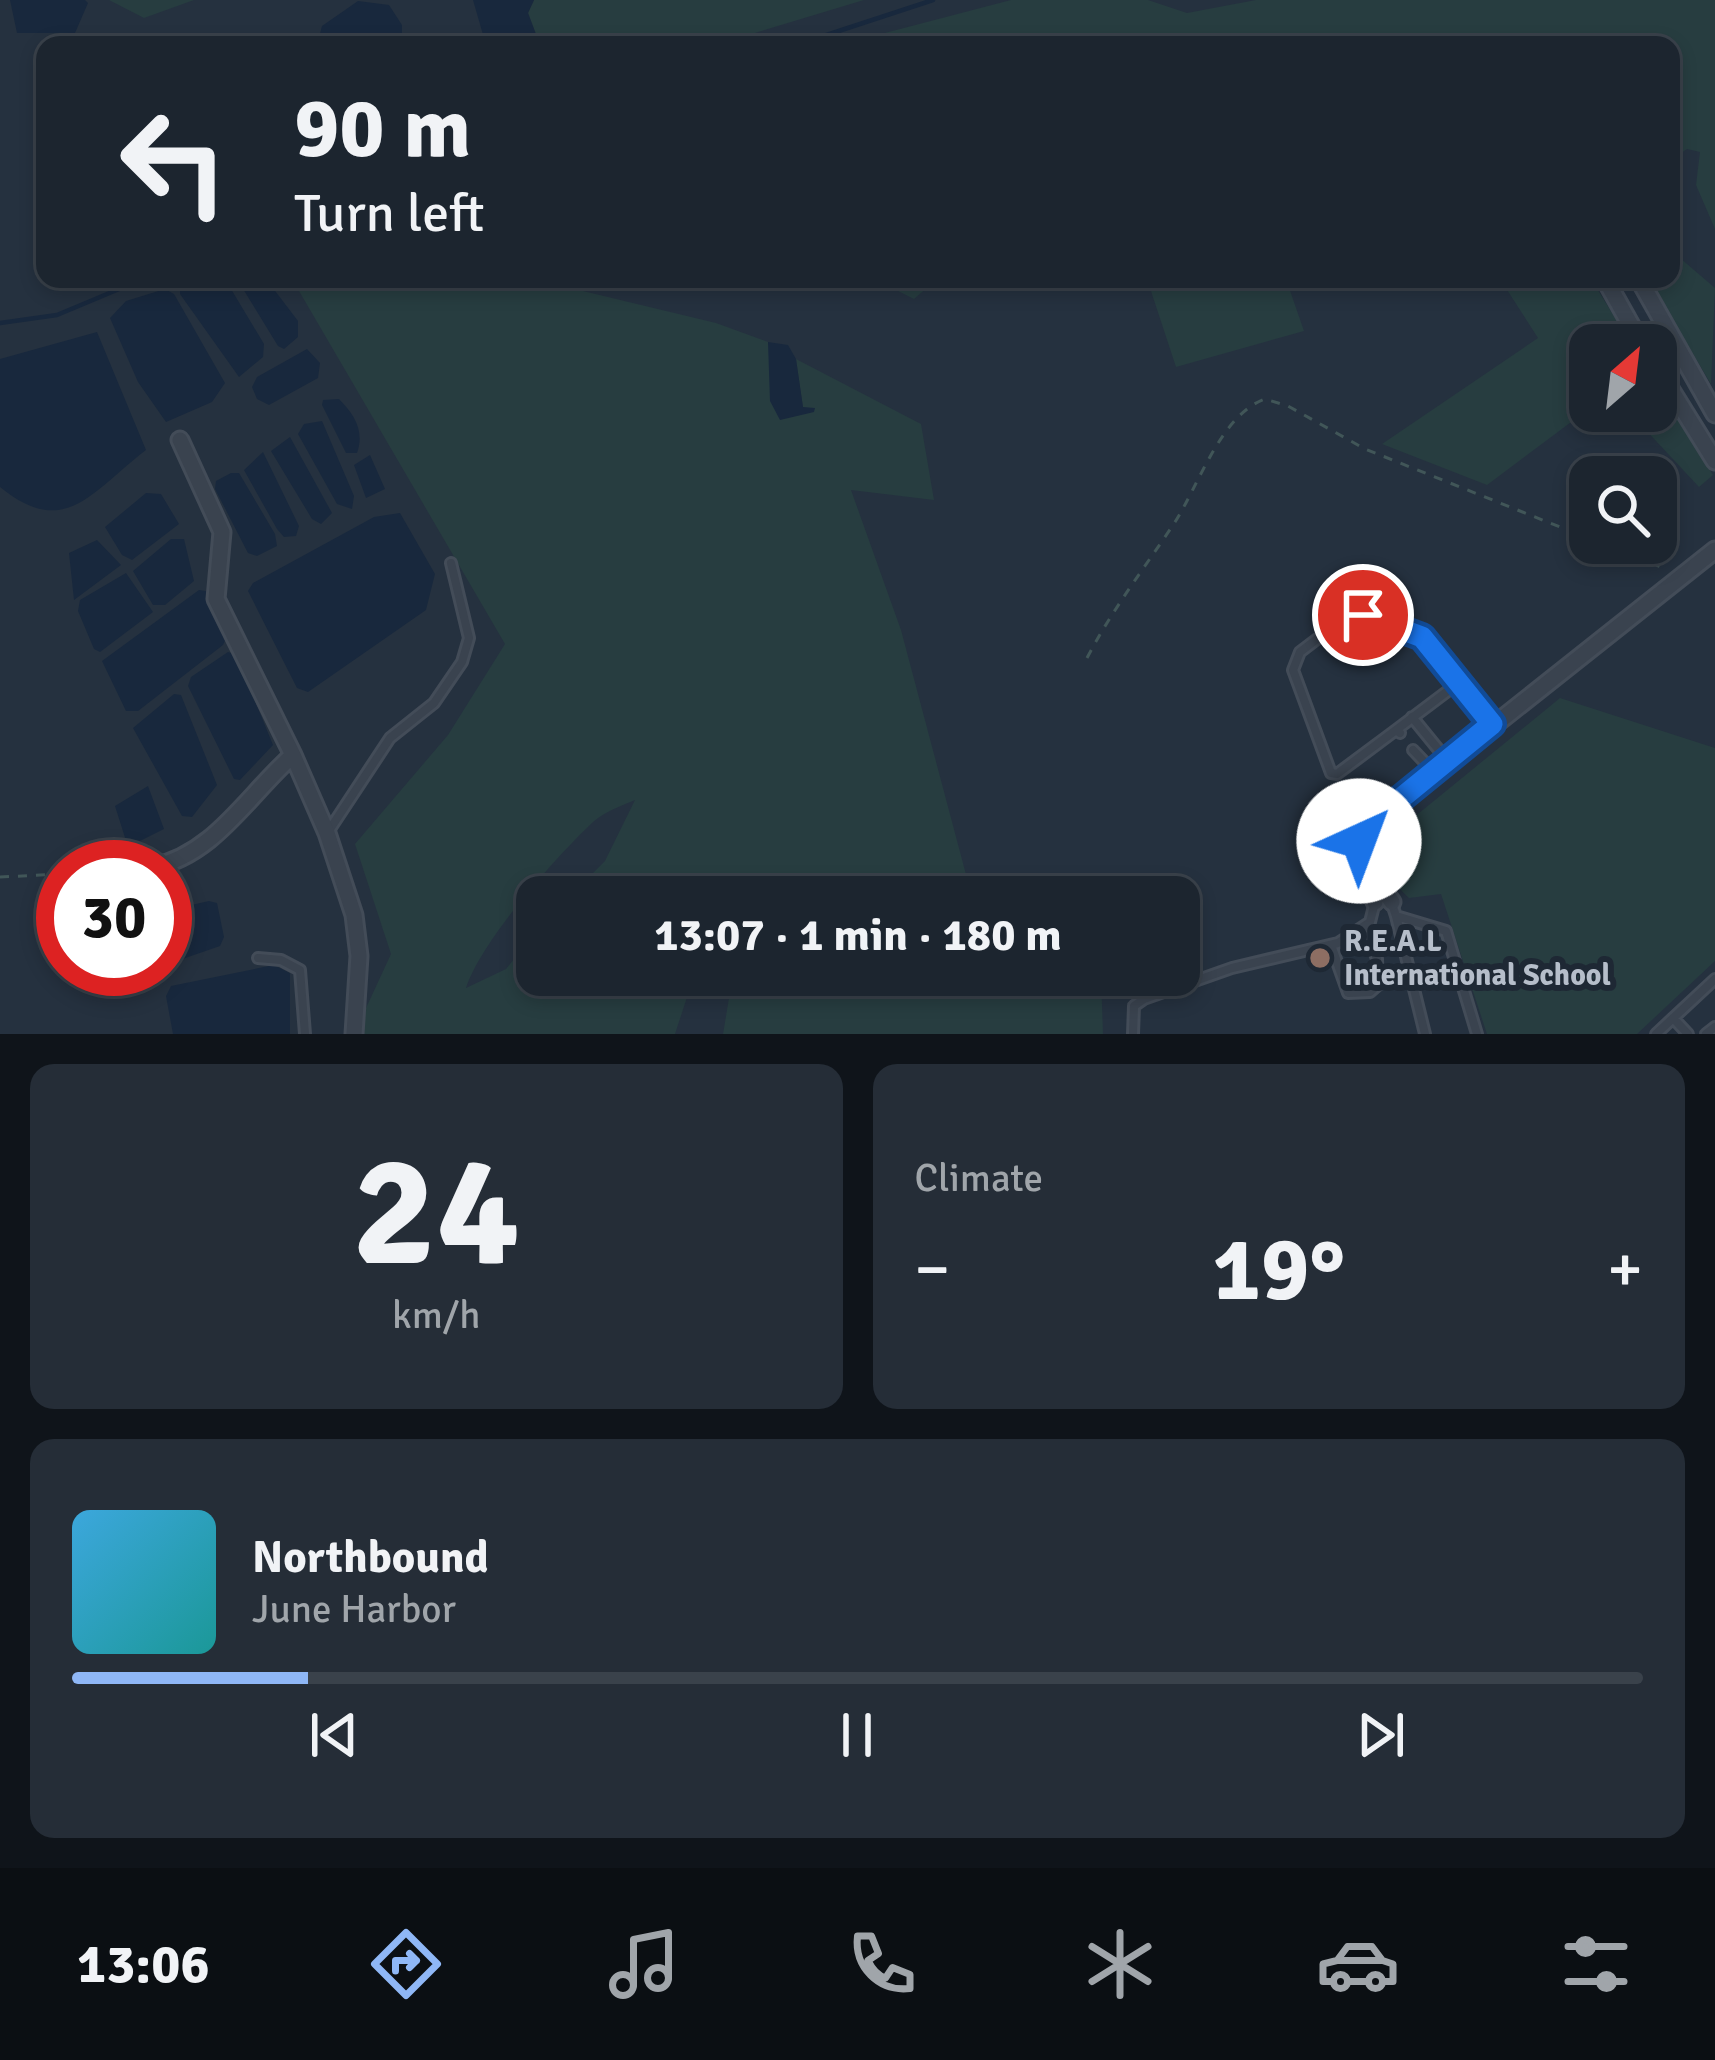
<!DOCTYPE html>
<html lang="en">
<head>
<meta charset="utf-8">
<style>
	body { margin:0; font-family:Signika,sans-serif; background:#252d37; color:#f1f3f6; height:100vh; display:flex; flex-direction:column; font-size:45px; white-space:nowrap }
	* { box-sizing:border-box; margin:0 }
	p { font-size:39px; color:#a0a5aa }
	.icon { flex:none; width:66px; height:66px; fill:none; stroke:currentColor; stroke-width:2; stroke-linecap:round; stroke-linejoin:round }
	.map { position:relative; height:1034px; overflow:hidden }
	.side { display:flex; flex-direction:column; gap:30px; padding:30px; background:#0f141a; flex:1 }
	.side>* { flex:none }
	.guide { position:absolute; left:36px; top:36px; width:1644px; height:252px; border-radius:24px; box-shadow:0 6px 18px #0003,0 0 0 3px #3a424b; background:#1c252f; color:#f1f3f6; overflow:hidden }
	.needle { width:78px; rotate:28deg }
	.buttons { position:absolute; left:1569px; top:324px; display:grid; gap:24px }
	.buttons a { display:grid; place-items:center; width:108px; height:108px; border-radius:24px; background:#1c252f; box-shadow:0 6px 18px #0003,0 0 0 3px #3a424b; font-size:60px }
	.speed { position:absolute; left:36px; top:840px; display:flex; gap:24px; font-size:60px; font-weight:700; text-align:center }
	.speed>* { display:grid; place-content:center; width:156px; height:156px; border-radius:50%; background:#1c252f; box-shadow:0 6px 18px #0003,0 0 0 3px #3a424b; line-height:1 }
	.speed .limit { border:18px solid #d22; background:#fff; color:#111 }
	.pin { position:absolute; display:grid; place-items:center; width:102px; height:102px; color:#fff; margin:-51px; border:6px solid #fff; border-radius:50%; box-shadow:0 3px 12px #0007 }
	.me { position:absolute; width:132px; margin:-66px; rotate:43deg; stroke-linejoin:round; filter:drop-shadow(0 0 9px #0008) }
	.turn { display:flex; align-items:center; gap:42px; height:252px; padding:0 60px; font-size:54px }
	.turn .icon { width:156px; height:156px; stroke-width:2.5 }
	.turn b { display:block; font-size:84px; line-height:102px }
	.big { font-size:90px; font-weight:700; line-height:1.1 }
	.side .tile { flex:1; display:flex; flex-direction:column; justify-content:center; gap:18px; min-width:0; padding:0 42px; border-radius:24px; background:#252d37 }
	.side .dial { align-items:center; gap:0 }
	.dial b { font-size:156px; line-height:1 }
	.song { display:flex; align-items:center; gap:36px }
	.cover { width:144px; height:144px; border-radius:18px; background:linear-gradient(135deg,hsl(200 70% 55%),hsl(180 70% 35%)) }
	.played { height:12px; border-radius:6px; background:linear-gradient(90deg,#8fb7f6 15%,#3a424b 15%) }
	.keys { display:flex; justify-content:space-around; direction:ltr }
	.heat { display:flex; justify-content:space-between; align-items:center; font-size:66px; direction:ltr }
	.side .tiles { flex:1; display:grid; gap:30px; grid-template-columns:1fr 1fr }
	.tile:last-child { grid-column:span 2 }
	.trip { position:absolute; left:516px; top:876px; width:684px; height:120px; border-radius:24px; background:#1c252f; box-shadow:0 6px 18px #0003,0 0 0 3px #3a424b; font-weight:700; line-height:120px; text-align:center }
	.tab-bar { display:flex; height:192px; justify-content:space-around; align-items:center; background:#0b0f13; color:#a0a5aa }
	.tab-bar .icon { width:84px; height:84px }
	.tab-bar .on { color:#8fb7f6 }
	.tab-bar b { font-size:54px; color:#f1f3f6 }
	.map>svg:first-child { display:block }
	.green { fill:#273d40 }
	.water { fill:#18283d }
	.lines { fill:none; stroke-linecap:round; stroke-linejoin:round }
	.stream { stroke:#18283d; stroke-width:4.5 }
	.service-casing { stroke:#434c58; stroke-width:14 }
	.minor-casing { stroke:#434c58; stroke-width:21 }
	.path { stroke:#415658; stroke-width:3; stroke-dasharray:9 9; stroke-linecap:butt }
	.service { stroke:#3a434f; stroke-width:8 }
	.minor { stroke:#3a434f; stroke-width:15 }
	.route-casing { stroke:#114b97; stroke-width:30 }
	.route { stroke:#1a73e8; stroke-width:21 }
	.education-dot { fill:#8d6e63; stroke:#1e2834; stroke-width:4.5 }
	.labels { text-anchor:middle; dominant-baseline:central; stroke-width:12; stroke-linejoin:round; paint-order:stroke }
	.poi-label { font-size:30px; font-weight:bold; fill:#b6beca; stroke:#1e2834; text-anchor:start }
</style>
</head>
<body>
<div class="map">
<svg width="1715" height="1034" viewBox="0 0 1715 1034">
	<rect width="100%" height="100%" fill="#25313f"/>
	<path class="green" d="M109 0H194L144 18Z
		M534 0H864L715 45H540L528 13Z
		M1011 0H1148L1187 13 1256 0H1715V229L1696 185 1700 152 1687 149 1671 160V45H839Z
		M1671 241 1680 258 1715 288 1711 384 1648 279H1671Z
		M292 279H533L716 323 768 342 786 414 814 408H803L796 359 921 424 934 500 851 490 901 630 972 897H569L605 861 635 800C621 806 604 812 593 822 555 858 482 940 466 988L506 969 537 931V975H1001L1013 989 1083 987 1101 975 1103 1034H723L730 992 690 988 675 1034H354L391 954 355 844 448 735 505 644Z
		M874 279H937L914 299Z
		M1147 279H1286L1304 331 1176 367Z
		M1500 279H1591L1632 345H1590V408L1487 485 1382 444 1538 338Z
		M1656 383 1713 475 1699 487 1628 411H1656Z
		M1560 698 1715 748V961L1637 1034H1487L1441 894 1409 898C1392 882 1379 864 1386 840Z"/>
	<path class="water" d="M10 0H85L88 3 75 33H17Z
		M473 0H534L528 13 540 45H486Z
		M358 1 389 5 402 25V45H317L322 26Z
		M193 279H225L264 344 263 357 239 377 180 294V286Z
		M237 279H266L298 321V337L284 349 278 346Z
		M165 289 174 294 225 383 212 402 166 422 138 382 110 318 126 301Z
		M97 332 146 450C91 492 65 540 0 487V359Z
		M768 342 788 345 796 359 803 407 815 408 814 412 780 420 770 401Z
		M307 349 320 363 318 378 269 405 257 399 252 387 257 377Z
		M339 399C354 414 365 431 357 453H346L322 405 323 400Z
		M322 421 354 496 352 509 337 504 298 434 304 424Z
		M290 437 332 513 321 524 312 519 271 451Z
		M263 452 299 526 296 536 284 537 277 529 244 470Z
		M370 455 385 489 366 498 354 465Z
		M231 473H239L275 534 277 546 257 556 248 553 215 489 216 481Z
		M146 493 161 494 179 524 132 560 122 555 105 527Z
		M400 513 435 574 426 610 308 692 297 688 248 591 253 583 374 517Z
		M171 539H184L194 581 165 605H153L133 571Z
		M97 540 121 565 74 600 69 553Z
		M126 573 153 612 100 652 94 649 78 611 80 600Z
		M199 590 206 591 227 636 223 645 138 711H126L102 661Z
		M228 652 236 654 273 745 240 780 234 779 188 686 191 677Z
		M174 694 181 695 217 785 192 817 182 816 133 728Z
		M148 786 164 829 128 847 115 806Z
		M209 901 217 903 224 937 220 946 165 965V911Z
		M274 965 290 973V1034H173L166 996 171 986Z"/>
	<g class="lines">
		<path class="stream" d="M796 45 933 0
			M0 323 57 315 143 279"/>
		<defs>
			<path id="service" d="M1457 684 1492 724
				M1412 717 1447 760
				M1396 730 1337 774 1331 773 1293 670 1300 652 1346 617 1363 615 1422 637 1452 669 1457 684 1396 730 1400 733
				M1413 750 1433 771
				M328 832 390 738 434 703 462 662 469 638 451 563
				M1392 904 1396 916 1446 931 1477 1034
				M1396 916 1425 1034
				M1331 945 1348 993 1370 992 1378 985 1377 959 1365 927
				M258 958 281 960 300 970 305 1034
				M1673 1018 1688 1034
				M1133 1034 1134 1006 1144 999 1232 968 1338 943 1370 922 1375 902
				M1656 1034 1715 979
				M1706 1034 1715 1027"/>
			<path id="minor" d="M1605 279 1642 345
				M1639 279 1715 414
				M1656 366 1715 461
				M180 440 222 532 216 599 293 755 327 833 354 915 359 956 354 1034
				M153 867C214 855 248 795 293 755
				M1372 873 1392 902
				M1375 902 1359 841 1367 826 1715 550"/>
		</defs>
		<use href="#service" class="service-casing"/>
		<use href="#minor" class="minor-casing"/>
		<path class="path" d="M1601 543 1666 569
			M1087 658C1112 610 1143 570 1173 525 1198 488 1220 415 1265 399L1288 406 1365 449 1590 539
			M0 877 63 874"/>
		<use href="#service" class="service"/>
		<use href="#minor" class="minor"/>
	</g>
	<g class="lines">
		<defs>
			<path id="route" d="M1359 841 1367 826 1492 724 1422 637 1363 615"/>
		</defs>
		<use href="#route" class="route-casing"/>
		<use href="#route" class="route"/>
	</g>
	<circle class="education-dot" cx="1320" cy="958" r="12"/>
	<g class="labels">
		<g class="poi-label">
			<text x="1344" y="941">R.E.A.L<tspan x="1344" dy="34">International School</tspan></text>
		</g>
	</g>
</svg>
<div class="buttons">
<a><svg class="needle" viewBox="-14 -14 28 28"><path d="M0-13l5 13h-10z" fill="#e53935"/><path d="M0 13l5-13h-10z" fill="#a0a5aa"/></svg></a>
<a><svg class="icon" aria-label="search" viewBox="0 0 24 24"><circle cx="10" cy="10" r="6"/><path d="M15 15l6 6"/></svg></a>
</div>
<div class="speed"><div class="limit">30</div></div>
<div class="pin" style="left:1363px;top:615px;background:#d93025"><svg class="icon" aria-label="arrive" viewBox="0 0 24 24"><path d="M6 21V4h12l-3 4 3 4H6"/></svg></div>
<svg class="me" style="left:1359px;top:841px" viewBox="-20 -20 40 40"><circle r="19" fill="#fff"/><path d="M0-13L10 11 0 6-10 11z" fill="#1a73e8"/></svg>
<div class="trip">13:07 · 1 min · 180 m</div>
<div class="guide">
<div class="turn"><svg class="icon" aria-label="left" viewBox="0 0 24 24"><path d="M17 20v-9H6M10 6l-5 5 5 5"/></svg><div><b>90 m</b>Turn left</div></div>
</div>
</div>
<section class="side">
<div class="tiles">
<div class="tile dial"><b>24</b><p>km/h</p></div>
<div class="tile"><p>Climate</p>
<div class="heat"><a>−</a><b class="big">19°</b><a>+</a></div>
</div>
<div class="tile">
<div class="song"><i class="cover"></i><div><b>Northbound</b><p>June Harbor</p></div></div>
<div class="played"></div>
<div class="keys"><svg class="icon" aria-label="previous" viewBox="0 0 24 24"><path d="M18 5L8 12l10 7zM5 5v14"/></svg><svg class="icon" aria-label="pause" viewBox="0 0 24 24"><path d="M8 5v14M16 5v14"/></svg><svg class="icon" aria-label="next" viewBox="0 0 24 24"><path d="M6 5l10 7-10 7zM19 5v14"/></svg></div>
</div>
</div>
</section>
<nav class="tab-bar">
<b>13:06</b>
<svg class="icon on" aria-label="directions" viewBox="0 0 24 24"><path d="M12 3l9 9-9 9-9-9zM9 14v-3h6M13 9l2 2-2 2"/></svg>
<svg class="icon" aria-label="music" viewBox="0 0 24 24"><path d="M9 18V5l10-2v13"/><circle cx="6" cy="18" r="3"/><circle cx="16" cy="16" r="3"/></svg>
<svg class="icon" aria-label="phone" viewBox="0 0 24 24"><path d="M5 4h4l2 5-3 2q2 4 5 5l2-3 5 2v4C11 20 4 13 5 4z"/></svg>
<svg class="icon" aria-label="climate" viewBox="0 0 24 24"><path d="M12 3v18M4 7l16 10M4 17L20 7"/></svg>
<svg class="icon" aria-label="car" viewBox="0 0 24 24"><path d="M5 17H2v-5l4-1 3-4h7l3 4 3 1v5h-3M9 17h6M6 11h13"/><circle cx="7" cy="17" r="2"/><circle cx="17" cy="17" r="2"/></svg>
<svg class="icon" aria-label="filters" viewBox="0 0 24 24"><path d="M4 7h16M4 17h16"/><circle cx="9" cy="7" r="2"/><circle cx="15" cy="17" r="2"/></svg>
</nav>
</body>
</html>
